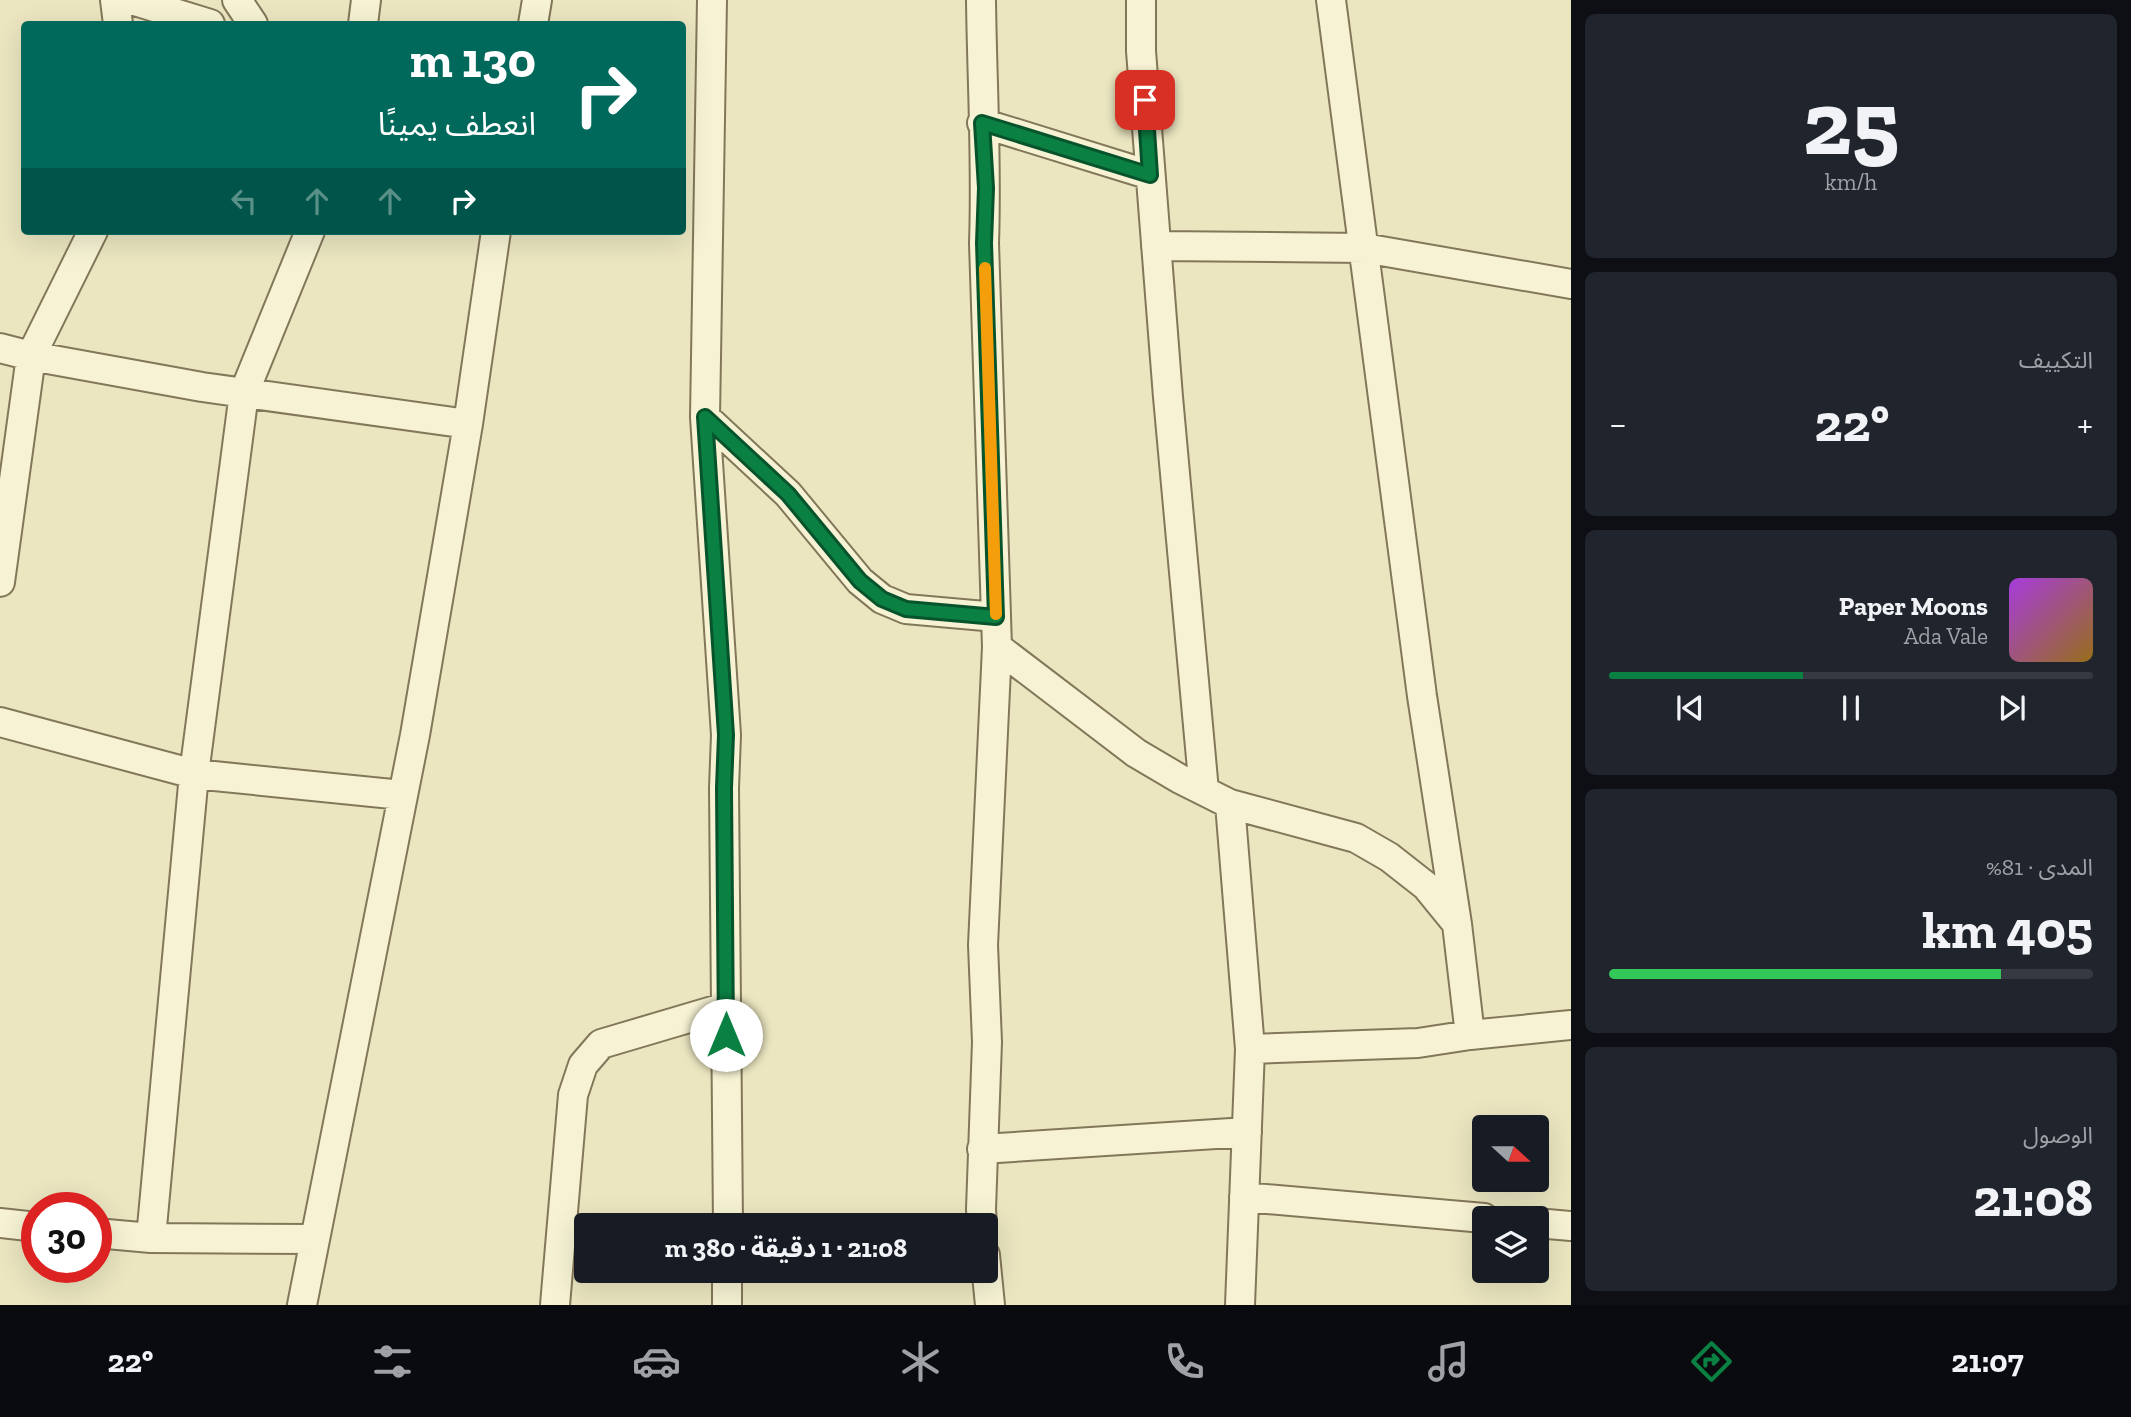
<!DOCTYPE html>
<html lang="ar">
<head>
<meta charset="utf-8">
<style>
	body { margin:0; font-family:"Zilla Slab","Noto Sans Arabic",serif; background:#20242c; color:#f1f3f6; direction:rtl; height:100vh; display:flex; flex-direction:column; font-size:26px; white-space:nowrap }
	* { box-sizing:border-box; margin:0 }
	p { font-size:23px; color:#9ea1a6 }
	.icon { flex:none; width:38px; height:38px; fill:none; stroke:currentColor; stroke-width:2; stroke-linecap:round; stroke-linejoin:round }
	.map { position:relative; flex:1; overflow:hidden; direction:ltr }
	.side { display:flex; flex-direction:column; gap:14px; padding:14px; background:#0d0f14; width:560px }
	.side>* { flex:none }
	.hud { position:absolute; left:21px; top:21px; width:665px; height:214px; border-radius:7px; box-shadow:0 7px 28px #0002; direction:rtl; background:#00695c; color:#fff; overflow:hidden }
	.needle { width:46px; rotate:111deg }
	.buttons { position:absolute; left:1472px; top:1115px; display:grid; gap:14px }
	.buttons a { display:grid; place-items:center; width:77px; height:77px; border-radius:7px; background:#171b24; box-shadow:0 7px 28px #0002; font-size:35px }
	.speed { position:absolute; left:21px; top:1192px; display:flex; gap:14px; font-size:35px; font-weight:700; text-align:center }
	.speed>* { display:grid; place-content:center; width:91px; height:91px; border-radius:50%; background:#171b24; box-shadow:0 7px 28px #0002; line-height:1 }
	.speed .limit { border:10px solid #d22; background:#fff; color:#111 }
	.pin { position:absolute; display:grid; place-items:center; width:60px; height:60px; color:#fff; margin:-30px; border-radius:14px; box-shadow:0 4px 10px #0006 }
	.me { position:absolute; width:77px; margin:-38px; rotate:0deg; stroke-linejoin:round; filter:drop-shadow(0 0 5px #0008) }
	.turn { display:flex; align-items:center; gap:24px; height:147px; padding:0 35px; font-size:32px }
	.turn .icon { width:91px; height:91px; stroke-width:2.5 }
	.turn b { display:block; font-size:49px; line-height:60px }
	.lanes { display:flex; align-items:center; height:66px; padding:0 35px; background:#0003; justify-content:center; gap:35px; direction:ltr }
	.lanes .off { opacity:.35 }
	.big { font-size:52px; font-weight:700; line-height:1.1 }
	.side .widget { flex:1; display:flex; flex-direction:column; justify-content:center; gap:10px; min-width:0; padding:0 24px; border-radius:10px; background:#20242c }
	.side .dial { align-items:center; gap:0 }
	.dial b { font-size:91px; line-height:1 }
	.song { display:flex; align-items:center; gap:21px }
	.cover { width:84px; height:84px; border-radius:10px; background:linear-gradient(135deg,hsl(280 70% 55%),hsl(40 70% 35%)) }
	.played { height:7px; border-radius:4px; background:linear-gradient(90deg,#0b8043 40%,#363941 40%) }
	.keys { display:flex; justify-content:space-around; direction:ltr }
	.heat { display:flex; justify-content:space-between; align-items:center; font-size:38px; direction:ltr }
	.charge { height:10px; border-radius:5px; background:linear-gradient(90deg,#34c759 81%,#363941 0) }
	.trip { position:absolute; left:574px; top:1213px; width:424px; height:70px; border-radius:7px; background:#171b24; box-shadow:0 7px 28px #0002; font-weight:700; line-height:70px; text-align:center; direction:rtl }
	.tab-bar { display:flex; height:112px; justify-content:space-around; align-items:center; background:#090b0e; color:#9ea1a6 }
	.tab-bar .icon { width:49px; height:49px }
	.tab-bar .current { color:#0b8043 }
	.tab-bar b { font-size:32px; color:#f1f3f6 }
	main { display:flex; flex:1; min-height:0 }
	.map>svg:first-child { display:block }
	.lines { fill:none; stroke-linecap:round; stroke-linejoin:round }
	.minor-casing { stroke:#837759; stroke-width:32 }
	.minor { stroke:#f6f2d3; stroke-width:28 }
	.route-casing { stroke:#07532c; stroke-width:18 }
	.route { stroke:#0b8043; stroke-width:12 }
	.slow { stroke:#f59e0b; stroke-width:12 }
</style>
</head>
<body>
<main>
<section class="side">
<div class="widget dial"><b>25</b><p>km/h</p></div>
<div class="widget"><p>التكييف</p>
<div class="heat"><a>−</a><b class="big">22°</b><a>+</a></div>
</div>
<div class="widget">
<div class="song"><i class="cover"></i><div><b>Paper Moons</b><p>Ada Vale</p></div></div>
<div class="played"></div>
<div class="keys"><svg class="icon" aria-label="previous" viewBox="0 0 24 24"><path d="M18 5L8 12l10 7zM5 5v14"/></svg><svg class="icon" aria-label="pause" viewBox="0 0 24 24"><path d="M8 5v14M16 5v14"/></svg><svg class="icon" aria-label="next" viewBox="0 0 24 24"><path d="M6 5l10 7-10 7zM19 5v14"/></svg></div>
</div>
<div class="widget"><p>المدى · 81%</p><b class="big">405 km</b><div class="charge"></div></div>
<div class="widget"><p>الوصول</p><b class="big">21:08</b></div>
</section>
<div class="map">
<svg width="1571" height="1305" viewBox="0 0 1571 1305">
	<rect width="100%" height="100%" fill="#ebe6c0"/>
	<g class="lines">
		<defs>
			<path id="minor" d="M115 0 118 24
				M132 0 210 24
				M237 0 253 24
				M712 0 705 417 726 735 724 788 728 1225
				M981 0C982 81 987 162 984 243L997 647 983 945 987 1042 981 1209 982 1225
				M1141 0V51L1168 397 1204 791
				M1331 0 1422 696 1457 924 1470 1035
				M363 24 366 0
				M533 24 537 0
				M982 123 1150 175
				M1156 246 1364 248 1571 284
				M0 348 31 356 202 387 468 424
				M705 417 788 494 860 581 882 599 906 609 996 617
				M0 582 31 356 93 231
				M997 647 1136 753 1180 779 1230 804 1356 838 1389 857 1426 886 1457 924
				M0 722 194 774 402 795
				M1230 804 1250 1049 1240 1305
				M1250 1049 1418 1043 1470 1035 1571 1025
				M982 1149 1247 1132
				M1244 1197 1484 1218
				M0 1223 37 1227
				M1536 1223 1571 1226
				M96 1233 151 1238 314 1239
				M151 1238 194 774 244 393 310 231
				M985 1255 990 1305
				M302 1305 415 735 468 424 496 231
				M555 1305 573 1095 583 1065 601 1044 726 1007
				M727 1305V1270"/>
		</defs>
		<use href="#minor" class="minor-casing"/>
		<use href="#minor" class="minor"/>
	</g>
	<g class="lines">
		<defs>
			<path id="route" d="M726 1035 724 788 726 735 705 417 788 494 860 581 882 599 906 609 996 617 984 243 986 188 982 123 1150 175 1145 100"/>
		</defs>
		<use href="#route" class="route-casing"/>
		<use href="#route" class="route"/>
		<path class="slow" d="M985 268 996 614"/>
	</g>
</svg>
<div class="buttons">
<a><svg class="needle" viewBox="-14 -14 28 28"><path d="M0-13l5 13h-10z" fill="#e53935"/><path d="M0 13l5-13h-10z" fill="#9ea1a6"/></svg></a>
<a><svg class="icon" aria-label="layers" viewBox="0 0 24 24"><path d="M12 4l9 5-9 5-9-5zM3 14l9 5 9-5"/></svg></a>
</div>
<div class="speed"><div class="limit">30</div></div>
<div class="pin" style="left:1145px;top:100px;background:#d93025"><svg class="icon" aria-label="arrive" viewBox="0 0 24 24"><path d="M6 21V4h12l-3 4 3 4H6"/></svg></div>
<svg class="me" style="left:726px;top:1035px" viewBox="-20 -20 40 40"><circle r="19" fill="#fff"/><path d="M0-13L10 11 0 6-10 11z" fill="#0b8043"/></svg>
<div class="trip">21:08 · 1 دقيقة · 380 m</div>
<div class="hud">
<div class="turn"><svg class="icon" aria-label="right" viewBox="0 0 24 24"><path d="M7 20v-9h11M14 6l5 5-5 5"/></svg><div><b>130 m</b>انعطف يمينًا</div></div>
<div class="lanes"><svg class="icon off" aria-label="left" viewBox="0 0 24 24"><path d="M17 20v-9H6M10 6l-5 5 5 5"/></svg><svg class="icon off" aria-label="ahead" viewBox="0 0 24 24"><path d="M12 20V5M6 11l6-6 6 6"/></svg><svg class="icon off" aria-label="ahead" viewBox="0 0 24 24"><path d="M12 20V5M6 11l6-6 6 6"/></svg><svg class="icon" aria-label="right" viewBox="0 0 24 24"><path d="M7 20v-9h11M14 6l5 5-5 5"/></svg></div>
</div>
</div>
</main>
<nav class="tab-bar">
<b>21:07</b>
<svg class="icon current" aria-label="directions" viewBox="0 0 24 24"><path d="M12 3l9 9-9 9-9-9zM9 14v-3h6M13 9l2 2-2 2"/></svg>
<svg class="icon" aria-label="music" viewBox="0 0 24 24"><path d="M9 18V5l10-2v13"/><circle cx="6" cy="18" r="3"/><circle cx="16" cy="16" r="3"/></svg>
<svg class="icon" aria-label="phone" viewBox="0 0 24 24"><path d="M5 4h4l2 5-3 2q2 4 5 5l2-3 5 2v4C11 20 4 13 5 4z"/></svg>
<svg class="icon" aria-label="climate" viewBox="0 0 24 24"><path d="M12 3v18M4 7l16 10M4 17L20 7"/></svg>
<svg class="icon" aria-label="car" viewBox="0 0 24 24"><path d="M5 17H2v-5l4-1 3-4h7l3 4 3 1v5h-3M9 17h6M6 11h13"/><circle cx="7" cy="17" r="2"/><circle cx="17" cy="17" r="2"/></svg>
<svg class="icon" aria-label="filters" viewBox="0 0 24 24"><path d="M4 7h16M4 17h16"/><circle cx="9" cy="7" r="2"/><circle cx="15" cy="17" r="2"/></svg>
<b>22°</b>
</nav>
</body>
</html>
